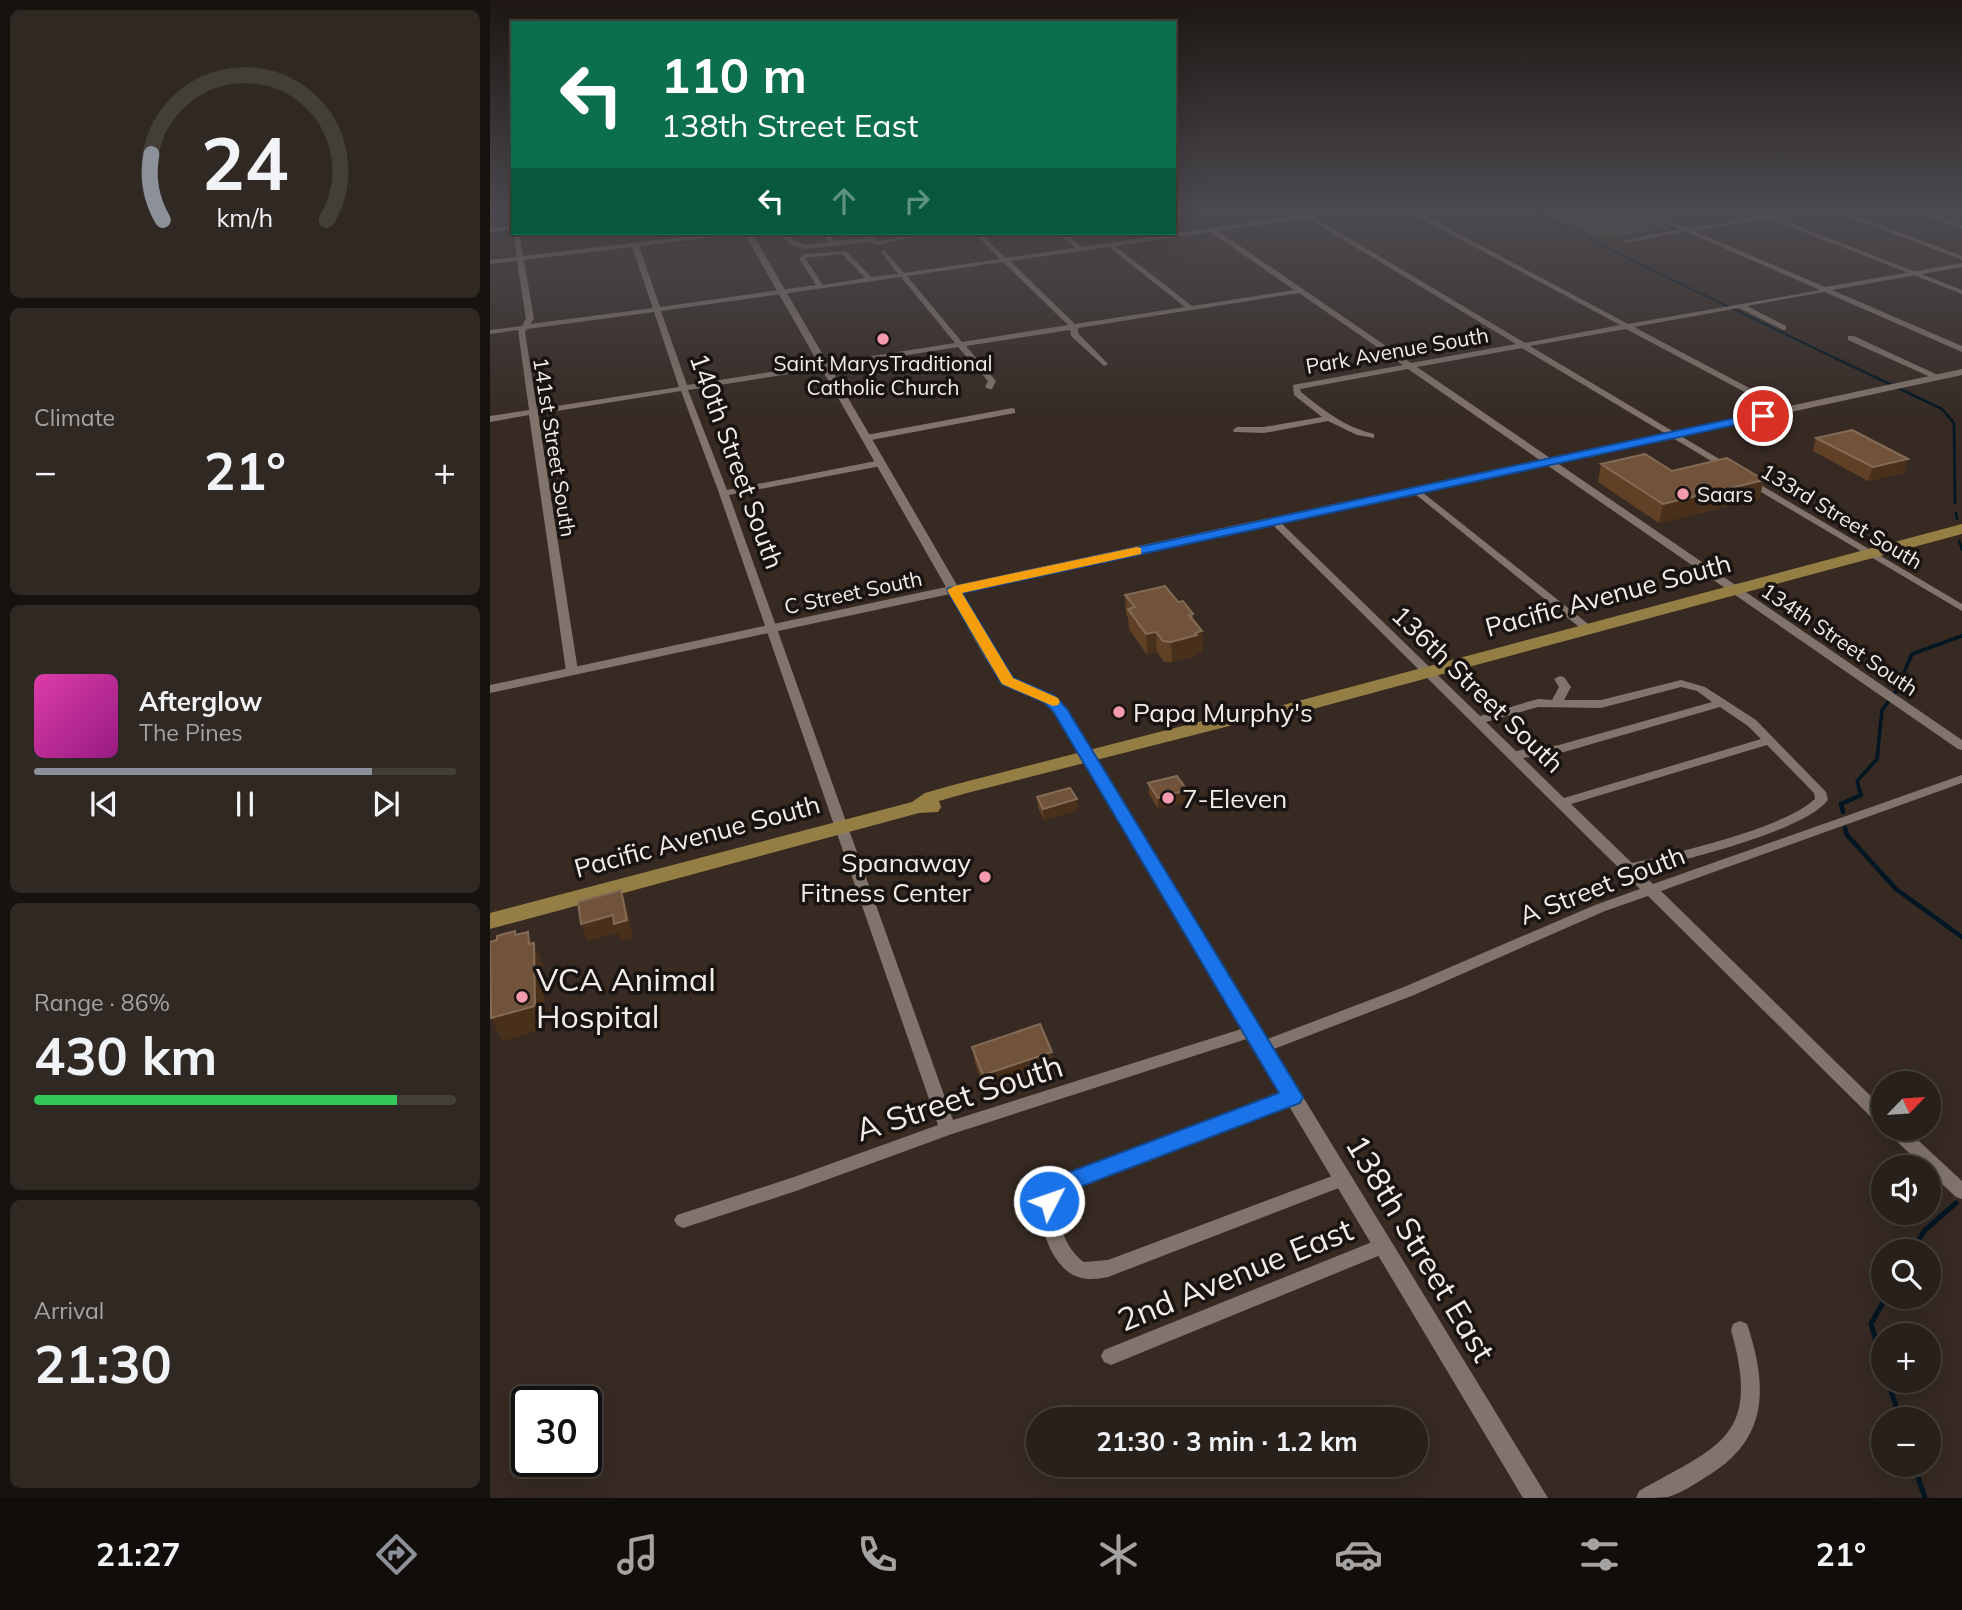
<!DOCTYPE html>
<html lang="en">
<head>
<meta charset="utf-8">
<style>
	body { margin:0; font-family:Mulish,sans-serif; background:#302823; color:#f1f3f6; height:100vh; display:flex; flex-direction:column; font-size:26px; white-space:nowrap }
	* { box-sizing:border-box; margin:0 }
	p { font-size:23px; color:#a5a3a2 }
	.icon { flex:none; width:38px; height:38px; fill:none; stroke:currentColor; stroke-width:2; stroke-linecap:round; stroke-linejoin:round }
	.map { position:relative; flex:1; overflow:hidden }
	.sheet { display:flex; flex-direction:column; gap:10px; padding:10px; background:#16120e; width:490px }
	.sheet>* { flex:none }
	.top-card { position:absolute; left:21px; top:21px; width:665px; height:214px; border-radius:0px; box-shadow:0 7px 28px #0002,0 0 0 2px #443e39; background:#0b6e4f; color:#fff; overflow:hidden }
	.needle { width:46px; rotate:65deg }
	.tools { position:absolute; left:1381px; top:1071px; display:grid; gap:14px }
	.tools a { display:grid; place-items:center; width:70px; height:70px; border-radius:50%; background:#28201a; box-shadow:0 7px 28px #0002,0 0 0 2px #443e39; font-size:35px }
	.speed { position:absolute; left:21px; top:1386px; display:flex; gap:14px; font-size:35px; font-weight:700; text-align:center }
	.speed>* { display:grid; place-content:center; width:91px; height:91px; border-radius:50%; background:#28201a; box-shadow:0 7px 28px #0002,0 0 0 2px #443e39; line-height:1 }
	.speed .limit { border:4px solid #111; border-radius:10px; background:#fff; color:#111 }
	.pin { position:absolute; display:grid; place-items:center; width:60px; height:60px; color:#fff; margin:-30px; border:4px solid #fff; border-radius:50%; box-shadow:0 2px 7px #0007 }
	.me { position:absolute; width:77px; margin:-38px; rotate:49deg; stroke-linejoin:round; filter:drop-shadow(0 0 5px #0008) }
	.turn { display:flex; align-items:center; gap:24px; height:147px; padding:0 35px; font-size:32px }
	.turn .icon { width:91px; height:91px; stroke-width:2.5 }
	.turn b { display:block; font-size:49px; line-height:60px }
	.lanes { display:flex; align-items:center; height:66px; padding:0 35px; background:#0003; justify-content:center; gap:35px; direction:ltr }
	.lanes .off { opacity:.35 }
	.big { font-size:52px; font-weight:700; line-height:1.1 }
	.sheet .card { flex:1; display:flex; flex-direction:column; justify-content:center; gap:10px; min-width:0; padding:0 24px; border-radius:10px; background:#302823 }
	.sheet .dial { align-items:center; gap:0 }
	.dial svg { height:182px; overflow:visible; fill:none; stroke:#443e39; stroke-width:7; stroke-linecap:round; text-anchor:middle }
	.dial text { fill:#f1f3f6; stroke:none }
	.song { display:flex; align-items:center; gap:21px }
	.cover { width:84px; height:84px; border-radius:10px; background:linear-gradient(135deg,hsl(320 70% 55%),hsl(310 70% 35%)) }
	.played { height:7px; border-radius:4px; background:linear-gradient(90deg,#8c9099 80%,#443e39 80%) }
	.keys { display:flex; justify-content:space-around; direction:ltr }
	.heat { display:flex; justify-content:space-between; align-items:center; font-size:38px; direction:ltr }
	.charge { height:10px; border-radius:5px; background:linear-gradient(90deg,#34c759 86%,#443e39 0) }
	.trip { position:absolute; left:536px; top:1407px; width:402px; height:70px; border-radius:35px; background:#28201a; box-shadow:0 7px 28px #0002,0 0 0 2px #443e39; font-weight:700; line-height:70px; text-align:center }
	.dock { display:flex; height:112px; justify-content:space-around; align-items:center; background:#100d0a; color:#a5a3a2 }
	.dock .icon { width:49px; height:49px }
	.dock .current { color:#8c9099 }
	.dock b { font-size:32px; color:#f1f3f6 }
	main { display:flex; flex:1; min-height:0 }
	.map>svg:first-child { display:block }
	.green { fill:#335538 }
	.lines { fill:none; stroke-linecap:round; stroke-linejoin:round }
	.stream-far4 { stroke:#011623; stroke-width:2 }
	.stream-far3 { stroke:#011623; stroke-width:2.5 }
	.stream-far2 { stroke:#011623; stroke-width:3.5 }
	.stream-far1 { stroke:#011623; stroke-width:4.5 }
	.stream { stroke:#011623; stroke-width:5 }
	.minor { fill:#81746c; fill-rule:evenodd }
	.tertiary { fill:#81746c; fill-rule:evenodd }
	.primary { fill:#957e44; fill-rule:evenodd }
	.wall { fill:#604125 }
	.shaded-wall { fill:#49301b }
	.building { fill:#70533a; stroke:#846b55; stroke-width:2 }
	.route { fill:#1a73e8; stroke:#114b97; stroke-width:2 }
	.slow { fill:#f59e0b }
	.poi-dot { fill:#f39aac; stroke:#191411; stroke-width:2.5 }
	.labels { text-anchor:middle; dominant-baseline:central; stroke-width:7; stroke-linejoin:round; paint-order:stroke }
	.far-street-label { font-size:21px; fill:#f3ece7; stroke:#191411 }
	.far-poi-label { font-size:21px; fill:#f3ece7; stroke:#191411 }
	.street-label { font-size:26px; fill:#f3ece7; stroke:#191411 }
	.poi-label { font-size:26px; fill:#f3ece7; stroke:#191411; text-anchor:start }
	.near-poi-label { font-size:32px; fill:#f3ece7; stroke:#191411; text-anchor:start }
	.near-street-label { font-size:32px; fill:#f3ece7; stroke:#191411 }
</style>
</head>
<body>
<main>
<section class="sheet">
<div class="card dial"><svg viewBox="0 0 100 80">
<path d="M14 69A42 42 0 1 1 86 69"/>
<path d="M14 69A42 42 0 0 1 9 40" stroke="#8c9099"/>
<text x="50" y="56" font-size="32" font-weight="700">24</text>
<text x="50" y="72" font-size="11">km/h</text>
</svg></div>
<div class="card"><p>Climate</p>
<div class="heat"><a>−</a><b class="big">21°</b><a>+</a></div>
</div>
<div class="card">
<div class="song"><i class="cover"></i><div><b>Afterglow</b><p>The Pines</p></div></div>
<div class="played"></div>
<div class="keys"><svg class="icon" aria-label="previous" viewBox="0 0 24 24"><path d="M18 5L8 12l10 7zM5 5v14"/></svg><svg class="icon" aria-label="pause" viewBox="0 0 24 24"><path d="M8 5v14M16 5v14"/></svg><svg class="icon" aria-label="next" viewBox="0 0 24 24"><path d="M6 5l10 7-10 7zM19 5v14"/></svg></div>
</div>
<div class="card"><p>Range · 86%</p><b class="big">430 km</b><div class="charge"></div></div>
<div class="card"><p>Arrival</p><b class="big">21:30</b></div>
</section>
<div class="map">
<svg width="1472" height="1498" viewBox="0 0 1472 1498">
	<rect width="100%" height="100%" fill="#362a23"/>
	<path class="green" d="M1053 211H1146L1180 228 1103 240 1092 230 1063 222Z"/>
	<g class="lines">
		<path class="stream-far4" d="M1049 211 1060 221 1092 230 1110 245 1349 360"/>
		<path class="stream-far3" d="M1345 358 1452 409 1464 423 1465 503
			M1466 513 1467 519
			M1469 541 1472 549"/>
		<path class="stream-far2" d="M1405 693 1422 654 1472 636
			M1370 791 1367 781 1387 759 1392 710 1398 702"/>
		<path class="stream-far1" d="M1353 812 1351 804 1371 795 1369 789
			M1355 828 1357 835 1406 889 1472 937"/>
		<path class="stream" d="M1422 1251 1434 1231 1466 1203
			M1393 1364 1381 1324 1396 1297
			M1398 1381 1410 1419
			M1424 1465 1435 1498"/>
		<path class="minor" d="M705 211H712L715 214 752 211 714 218Z
			M838 211H855L824 217 1035 343 1130 325 918 211H926L1138 324 1336 289 1337 290 1334 292 1257 306 1296 326V330H1293L1249 308 1144 327 1299 409 1300 411 1296 414 1136 329 1040 346 1241 466 1243 468 1238 471 1032 348 927 367 1472 740V750L1468 749 918 369 810 389 811 392C834 411 855 427 884 434V438L867 435 838 421 774 433 744 432 743 430 747 427H774L832 417 804 395 803 385 913 365 809 293 588 328V333L618 364 614 366 581 336 580 330 476 346 506 381 502 389H499L495 387 498 381 468 347 198 390 237 490 391 460 395 463 391 466 239 495 463 1120 764 1025 769 1027 772 1031 769 1035 462 1134 306 1191 193 1228 187 1225 184 1220 187 1215 304 1177 448 1125 229 493 191 391 48 414 88 671 82 674 76 671 39 415 0 422V416L39 410 28 330 0 334V330L32 326 36 319 27 261 0 264V260L27 257 23 233H29L33 256 227 233H244L241 235 149 246 170 307 326 285 309 258 314 254 356 251 381 277 408 274 391 252 394 250 414 273 510 259 484 233H490L516 258 585 248 567 233H574L592 247ZM817 218 1026 344 921 363 728 231ZM721 232 804 290 702 306 625 246ZM142 247 163 308 40 324 44 319 34 260ZM619 247 695 307 585 324 520 261ZM352 254 375 278 333 285 315 258ZM513 262 578 325 472 342 417 276ZM411 277 465 343 197 385 171 311ZM164 312 189 387 47 409 35 332 37 329Z
			M1344 211H1353L1472 256V260Z
			M1424 211H1433L1472 225V229Z
			M1280 215 1472 290V294L1278 218Z
			M23 225V229L0 232V228Z
			M1195 228 1197 231 1135 243 1132 241Z
			M291 233H297C308 248 321 244 338 242L333 233H339L344 241 378 238 373 233H379L387 241 414 237 413 233H419L421 238 386 245 381 242 316 249 299 244Z
			M1358 336H1364L1452 377 1445 379 1358 340Z
			M522 408 525 409V413L376 441 372 438 376 435Z
			M1259 478 1472 604V611L1256 483V479Z
			M927 488 1102 627 1103 629 1102 631H1094L924 493V489Z
			M784 518 787 519 990 716 1048 699 1062 700 1069 687 1064 679 1070 676 1074 677 1081 687 1074 700H1111L1191 680 1215 687 1266 720 1336 792 1338 800C1313 832 1192 860 1149 871L1163 884 1472 775V783L1171 891 1393 1108V1125L1387 1123 1158 896 1115 911 924 995 779 1051 773 1053 767 1051 765 1047 767 1043 914 987 1105 905 1150 889 781 523V519ZM1191 687 1207 691 1222 702 1069 745 1026 751 996 722 1048 707 1111 708ZM1230 707 1258 726 1271 739 1074 798 1033 758 1074 752ZM1277 745 1324 793 1325 799C1292 829 1188 852 1142 863L1081 804Z
			M803 1091 809 1092 811 1097 809 1102 575 1191C557 1207 576 1251 594 1262L618 1260 853 1172 859 1174 862 1179 859 1184 618 1277C604 1280 588 1281 576 1270 555 1252 539 1201 563 1181Z
			M1397 1129H1416L1472 1181V1199L1466 1197 1438 1171V1167H1434L1399 1134Z
			M892 1238 898 1240 901 1246 898 1252 621 1365 614 1362 611 1356 614 1350Z
			M1250 1321 1257 1324 1259 1330C1278 1391 1277 1441 1216 1477 1205 1484 1191 1493 1178 1497 1169 1498 1155 1498 1146 1498L1149 1491C1231 1445 1271 1437 1241 1330L1243 1324Z"/>
		<path class="tertiary" d="M1149 211C1167 211 1183 228 1200 227 1240 225 1278 211 1318 211L1204 231 1335 287 1472 263V267L1342 290 1472 346V352Z
			M254 233H262L467 585 1472 369V375L470 591 517 672 529 682 561 695 576 709 1058 1498H1033L563 711C550 696 530 696 515 684 499 671 472 615 460 594L0 693V685L456 587Z"/>
		<path class="primary" d="M1472 524V534L786 719 747 724 477 793 449 801 451 807 448 812 429 813 0 929V913L422 802 435 793 463 785 747 712 778 709Z"/>
	</g>
	<path class="wall" d="M1444 211H1472V221Z
		M1326 438 1414 473 1378 481 1323 451Z
		M1111 464 1182 471 1274 480 1269 499 1169 523 1108 482Z
		M635 595 688 602 703 614V620L712 631 713 652 707 653V656L682 662H674L667 652 657 655 639 629 638 617 636 615Z
		M658 783 698 801 668 809 659 794Z
		M547 797 587 799 588 810 554 820 548 808Z
		M482 1047 564 1069 496 1092 485 1064Z"/>
	<path class="shaded-wall" d="M1418 459 1414 473 1378 481 1383 467Z
		M1274 480 1269 499 1169 523 1173 504Z
		M712 631 713 652 707 653V656L682 662 681 642Z
		M666 632 667 652 657 655 656 634Z
		M697 790 698 801 668 809V798Z
		M587 799 588 810 554 820 553 809Z
		M131 890 137 907 143 938 131 941 128 933 97 941 91 924Z
		M38 932 54 966 55 1029 12 1041 1 1018 4 1017 0 1007V996L39 944Z
		M562 1052 564 1069 496 1092 493 1075Z"/>
	<path class="building" d="M1362 430 1418 459 1383 467 1326 438Z
		M1155 454 1182 471 1237 458 1274 480 1173 504 1111 464Z
		M675 586 688 602 693 601 703 614 699 615 712 631 705 633 707 635 681 642 673 641 666 632 656 634 638 609 645 607 635 595Z
		M687 776 697 790 668 798 658 783Z
		M580 788 587 799 553 809 547 797Z
		M131 890 137 920 124 924 123 915 91 924 88 902Z
		M25 931V935L38 932 39 944 44 943 45 1006 1 1018 0 942 7 940V936Z
		M550 1024 562 1052 493 1075 482 1047Z"/>
	<linearGradient id="sky" x2="0" y2="1"><stop stop-color="#1e1713"/><stop offset="0.5" stop-color="#4c4a50"/><stop offset="1" stop-color="#4c4a50" stop-opacity="0"/></linearGradient>
	<rect width="1472" height="421" fill="url(#sky)"/>
	<path class="route" d="M1273 412 1277 413V418L472 593 523 678 565 696 577 709 813 1097 810 1103 587 1188 574 1196 567 1208 559 1211 551 1208 547 1201 558 1182 572 1175 789 1093 563 711 554 702 512 684 457 590 459 588Z"/>
	<path class="slow" d="M647 547 651 548V554L472 593 523 678 568 698 570 702 568 705 563 706 512 684 457 590 464 586Z"/>
	<g class="poi-dot">
		<circle cx="393" cy="339" r="7"/>
		<circle cx="1193" cy="494" r="7"/>
		<circle cx="629" cy="712" r="7"/>
		<circle cx="678" cy="798" r="7"/>
		<circle cx="495" cy="877" r="7"/>
		<circle cx="32" cy="997" r="7"/>
	</g>
	<g class="labels">
		<g class="far-street-label">
			<text transform="translate(907 350) rotate(-10)">Park Avenue South</text>
			<text transform="translate(65 447) rotate(81)">141st Street South</text>
			<text transform="translate(1352 516) rotate(31)">133rd Street South</text>
			<text transform="translate(363 592) rotate(-12)">C Street South</text>
			<text transform="translate(1350 639) rotate(34)">134th Street South</text>
		</g>
		<g class="far-poi-label">
			<text x="393" y="363">Saint MarysTraditional<tspan x="393" dy="24">Catholic Church</tspan></text>
			<text x="1207" y="494" text-anchor="start">Saars</text>
		</g>
		<g class="street-label">
			<text transform="translate(247 461) rotate(70)">140th Street South</text>
			<text transform="translate(1118 595) rotate(-15)">Pacific Avenue South</text>
			<text transform="translate(988 689) rotate(44)">136th Street South</text>
			<text transform="translate(207 836) rotate(-15)">Pacific Avenue South</text>
			<text transform="translate(1112 885) rotate(-21)">A Street South</text>
		</g>
		<g class="poi-label">
			<text x="643" y="712">Papa Murphy's</text>
			<text x="692" y="798">7-Eleven</text>
			<text x="481" y="862" text-anchor="end">Spanaway<tspan x="481" dy="30">Fitness Center</tspan></text>
		</g>
		<g class="near-poi-label">
			<text x="46" y="979">VCA Animal<tspan x="46" dy="37">Hospital</tspan></text>
		</g>
		<g class="near-street-label">
			<text transform="translate(469 1097) rotate(-18)">A Street South</text>
			<text transform="translate(931 1248) rotate(59)">138th Street East</text>
			<text transform="translate(745 1274) rotate(-22)">2nd Avenue East</text>
		</g>
	</g>
</svg>
<div class="tools">
<a><svg class="needle" viewBox="-14 -14 28 28"><path d="M0-13l5 13h-10z" fill="#e53935"/><path d="M0 13l5-13h-10z" fill="#a5a3a2"/></svg></a>
<a><svg class="icon" aria-label="sound" viewBox="0 0 24 24"><path d="M4 9h4l5-4v14l-5-4H4zM17 9q2 3 0 6"/></svg></a>
<a><svg class="icon" aria-label="search" viewBox="0 0 24 24"><circle cx="10" cy="10" r="6"/><path d="M15 15l6 6"/></svg></a>
<a>+</a>
<a>−</a>
</div>
<div class="speed"><div class="limit">30</div></div>
<div class="pin" style="left:1273px;top:416px;background:#d93025"><svg class="icon" aria-label="arrive" viewBox="0 0 24 24"><path d="M6 21V4h12l-3 4 3 4H6"/></svg></div>
<svg class="me" style="left:559px;top:1201px" viewBox="-20 -20 40 40"><circle r="17" fill="#1a73e8" stroke="#fff" stroke-width="3"/><path d="M0-11L8 9 0 5-8 9z" fill="#fff"/></svg>
<div class="trip">21:30 · 3 min · 1.2 km</div>
<div class="top-card">
<div class="turn"><svg class="icon" aria-label="left" viewBox="0 0 24 24"><path d="M17 20v-9H6M10 6l-5 5 5 5"/></svg><div><b>110 m</b>138th Street East</div></div>
<div class="lanes"><svg class="icon" aria-label="left" viewBox="0 0 24 24"><path d="M17 20v-9H6M10 6l-5 5 5 5"/></svg><svg class="icon off" aria-label="ahead" viewBox="0 0 24 24"><path d="M12 20V5M6 11l6-6 6 6"/></svg><svg class="icon off" aria-label="right" viewBox="0 0 24 24"><path d="M7 20v-9h11M14 6l5 5-5 5"/></svg></div>
</div>
</div>
</main>
<nav class="dock">
<b>21:27</b>
<svg class="icon current" aria-label="directions" viewBox="0 0 24 24"><path d="M12 3l9 9-9 9-9-9zM9 14v-3h6M13 9l2 2-2 2"/></svg>
<svg class="icon" aria-label="music" viewBox="0 0 24 24"><path d="M9 18V5l10-2v13"/><circle cx="6" cy="18" r="3"/><circle cx="16" cy="16" r="3"/></svg>
<svg class="icon" aria-label="phone" viewBox="0 0 24 24"><path d="M5 4h4l2 5-3 2q2 4 5 5l2-3 5 2v4C11 20 4 13 5 4z"/></svg>
<svg class="icon" aria-label="climate" viewBox="0 0 24 24"><path d="M12 3v18M4 7l16 10M4 17L20 7"/></svg>
<svg class="icon" aria-label="car" viewBox="0 0 24 24"><path d="M5 17H2v-5l4-1 3-4h7l3 4 3 1v5h-3M9 17h6M6 11h13"/><circle cx="7" cy="17" r="2"/><circle cx="17" cy="17" r="2"/></svg>
<svg class="icon" aria-label="filters" viewBox="0 0 24 24"><path d="M4 7h16M4 17h16"/><circle cx="9" cy="7" r="2"/><circle cx="15" cy="17" r="2"/></svg>
<b>21°</b>
</nav>
</body>
</html>
